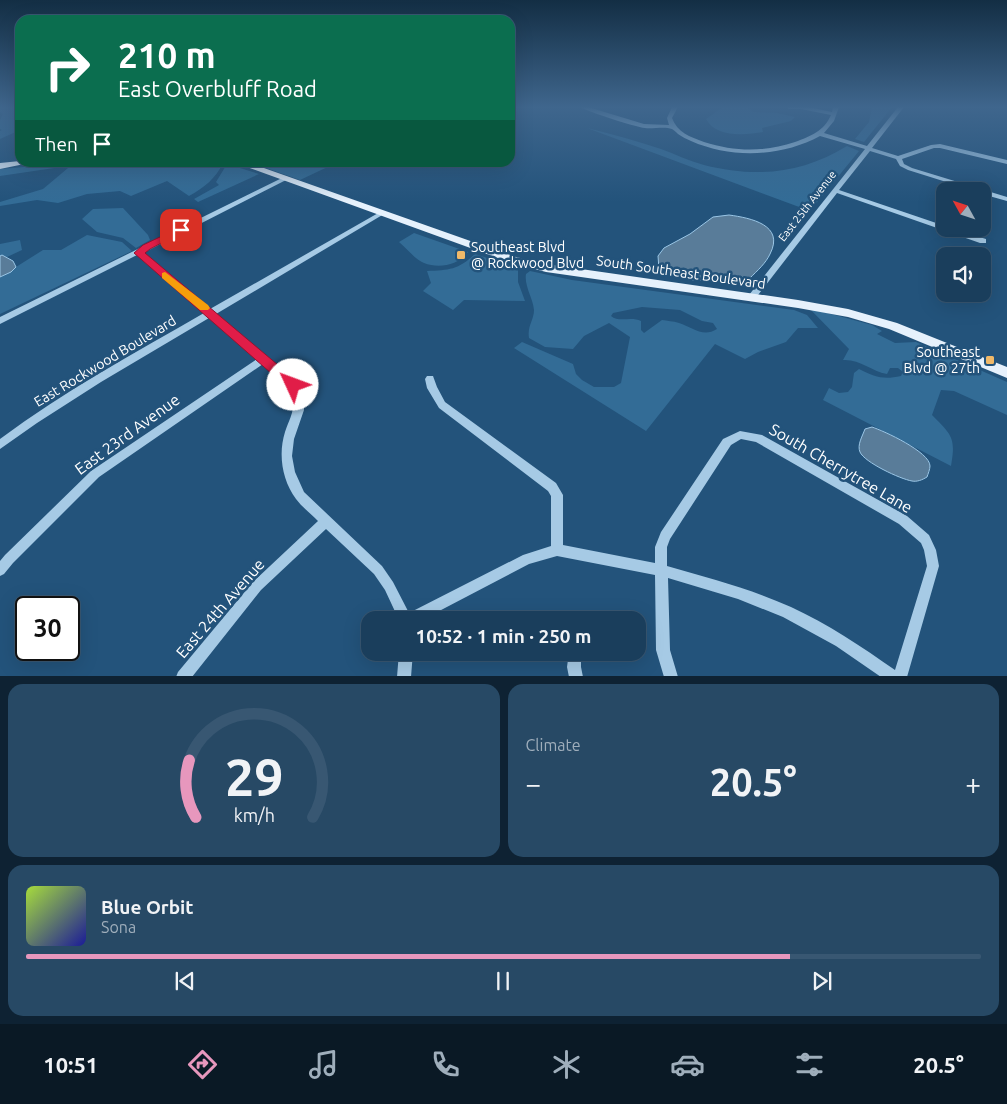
<!DOCTYPE html>
<html lang="en">
<head>
<meta charset="utf-8">
<style>
	body { margin:0; font-family:Ubuntu,sans-serif; background:#274965; color:#f1f3f6; height:100vh; display:flex; flex-direction:column; font-size:19px; white-space:nowrap }
	* { box-sizing:border-box; margin:0 }
	p { font-size:16px; color:#9faebb }
	.icon { flex:none; width:28px; height:28px; fill:none; stroke:currentColor; stroke-width:2; stroke-linecap:round; stroke-linejoin:round }
	.map { position:relative; height:676px; overflow:hidden }
	.panel { display:flex; flex-direction:column; gap:8px; padding:8px; background:#0e2233; flex:1 }
	.panel>* { flex:none }
	.guide { position:absolute; left:15px; top:15px; width:500px; height:152px; border-radius:15px; box-shadow:0 5px 20px #0002,0 0 0 1px #385772; background:#0b6e4f; color:#fff; overflow:hidden }
	.needle { width:32px; rotate:310deg }
	.controls { position:absolute; left:936px; top:182px; display:grid; gap:10px }
	.controls a { display:grid; place-items:center; width:55px; height:55px; border-radius:10px; background:#1a3e5c; box-shadow:0 5px 20px #0002,0 0 0 1px #385772; font-size:25px }
	.speed { position:absolute; left:15px; top:596px; display:flex; gap:10px; font-size:25px; font-weight:700; text-align:center }
	.speed>* { display:grid; place-content:center; width:65px; height:65px; border-radius:50%; background:#1a3e5c; box-shadow:0 5px 20px #0002,0 0 0 1px #385772; line-height:1 }
	.speed .limit { border:2px solid #111; border-radius:8px; background:#fff; color:#111 }
	.pin { position:absolute; display:grid; place-items:center; width:42px; height:42px; color:#fff; margin:-21px; border-radius:10px; box-shadow:0 2px 8px #0006 }
	.me { position:absolute; width:55px; margin:-28px; rotate:313deg; stroke-linejoin:round; filter:drop-shadow(0 0 4px #0008) }
	.turn { display:flex; align-items:center; gap:18px; height:105px; padding:0 20px; font-size:22px }
	.turn .icon { width:65px; height:65px; stroke-width:2.5 }
	.turn b { display:block; font-size:35px; line-height:42px }
	.then { display:flex; align-items:center; height:48px; padding:0 20px; background:#0003; gap:10px; font-size:19px }
	.big { font-size:38px; font-weight:600; line-height:1.1 }
	.panel .tile { flex:1; display:flex; flex-direction:column; justify-content:center; gap:8px; min-width:0; padding:0 18px; border-radius:15px; background:#274965 }
	.panel .dial { align-items:center; gap:0 }
	.dial svg { height:130px; overflow:visible; fill:none; stroke:#385772; stroke-width:7; stroke-linecap:round; text-anchor:middle }
	.dial text { fill:#f1f3f6; stroke:none }
	.song { display:flex; align-items:center; gap:15px }
	.cover { width:60px; height:60px; border-radius:8px; background:linear-gradient(135deg,hsl(80 70% 55%),hsl(240 70% 35%)) }
	.played { height:5px; border-radius:2px; background:linear-gradient(90deg,#e797bd 80%,#385772 80%) }
	.keys { display:flex; justify-content:space-around; direction:ltr }
	.heat { display:flex; justify-content:space-between; align-items:center; font-size:28px; direction:ltr }
	.panel .tiles { flex:1; display:grid; gap:8px; grid-template-columns:1fr 1fr }
	.tile:last-child { grid-column:span 2 }
	.trip { position:absolute; left:361px; top:611px; width:285px; height:50px; border-radius:15px; background:#1a3e5c; box-shadow:0 5px 20px #0002,0 0 0 1px #385772; font-weight:600; line-height:50px; text-align:center }
	.tab-bar { display:flex; height:80px; justify-content:space-around; align-items:center; background:#0a1925; color:#9faebb }
	.tab-bar .icon { width:35px; height:35px }
	.tab-bar .on { color:#e797bd }
	.tab-bar b { font-size:22px; color:#f1f3f6 }
	.map>svg:first-child { display:block }
	.green { fill:#336c96; fill-rule:evenodd }
	.water { fill:#597c99; stroke:#9ac6e6 }
	.lines { fill:none; stroke-linecap:round; stroke-linejoin:round }
	.minor { fill:#a6cae5; fill-rule:evenodd }
	.major { fill:#e6f1fc; fill-rule:evenodd }
	.route { fill:#e11d48; stroke:#92132f }
	.slow { fill:#f59e0b }
	.poi-dot { fill:#f0b969; stroke:#23537b; stroke-width:2 }
	.labels { text-anchor:middle; dominant-baseline:central; stroke-width:5; stroke-linejoin:round; paint-order:stroke }
	.far-street-label { font-size:11px; fill:#fff; stroke:#23537b }
	.poi-label { font-size:14px; fill:#fff; stroke:#23537b; text-anchor:start }
	.street-label { font-size:14px; fill:#fff; stroke:#23537b }
	.near-street-label { font-size:16px; fill:#fff; stroke:#23537b }
</style>
</head>
<body>
<div class="map">
<svg width="1007" height="677" viewBox="0 0 1007 677">
	<rect width="100%" height="100%" fill="#23537b"/>
	<path class="green" d="M0 107H20V130L0 139V131L2 130 0 129V120L3 114 0 112Z
		M723 107H746L754 112 777 113 795 117 791 121 762 128 763 132C745 135 716 138 706 119Z
		M872 107H892L864 142 855 139 869 122Z
		M587 128C612 134 637 141 661 149 675 154 689 161 704 165 756 178 801 174 847 146L859 151 810 211Z
		M74 163 82 162 223 163C215 179 205 187 189 196L167 181 131 196 120 191 87 194 58 203 37 200 0 206V202L43 189Z
		M252 163H251H336L300 180Z
		M61 164V167L0 176V169Z
		M227 164 259 174 198 202 194 199 219 185 216 182Z
		M123 208 148 235 150 240 136 248 123 238 97 232 82 219 93 209Z
		M414 233 468 252C459 265 439 269 424 263 416 260 406 248 399 242Z
		M87 235 122 242 132 251 0 314V277L10 272 16 267 43 250H61Z
		M20 240 22 250 7 257 0 256V244Z
		M475 254 518 268V282L525 301 464 300 453 310 423 291 431 283 427 271C449 270 458 270 475 254Z
		M530 271 572 280 794 310 807 315 818 328H798L786 342 758 352 745 359 715 344 646 431 514 348 522 342 573 364 576 374 582 380 594 387H614L621 383 630 337 609 323 584 336 573 349 545 347 529 338C527 326 534 320 534 310 533 298 524 286 526 274ZM642 307 680 310 702 321 713 323 717 329C703 338 692 327 679 323 673 321 667 321 662 320L644 333 641 330V321C631 316 619 323 611 316L613 313Z
		M809 308 872 325 882 331 877 334 895 343 916 342 1007 382V415L954 391 941 390 932 415C952 435 956 438 951 466L823 400 829 388 839 393 848 392 852 387 854 373 859 369C875 377 883 380 901 376L903 372 898 368H890L887 374C871 371 860 359 843 360L849 349Z"/>
	<path class="water" d="M729 215C751 218 785 225 770 254 766 263 757 271 750 278L728 276 719 281 691 280 672 276 659 269 658 256 664 248 690 234 713 217Z
		M2 255 13 261 16 267 11 272 0 277V256Z
		M872 427C884 431 930 452 930 466 930 469 928 474 927 477 922 480 917 482 912 481 900 479 864 462 860 452 857 445 862 437 865 429Z"/>
	<g class="lines">
		<path class="minor" d="M580 107H588L644 124 669 125 667 118 672 107H678L672 118C677 132 690 137 704 142 736 152 764 152 795 142 811 136 824 131 831 115L801 109H788V107H808L832 112 833 107H839L834 121 824 133 867 146 898 107H904L872 148 898 156 931 145 940 144 1007 160V164L940 148H934L902 159 904 164 912 168 1007 197V201L982 194V191H975L908 170 900 166 896 159 870 151 839 190 945 226V229H952L986 239V243H980L837 193 755 299H749L748 297 749 295 865 149 820 136C781 157 732 159 691 141 687 139 682 137 678 134 676 132 674 130 672 129 665 126 653 129 645 128 635 127 589 112 580 107Z
			M286 176 289 178 288 179 143 253 210 309 380 212H384V214L216 314 267 357 298 385 303 402 304 410 294 439 292 456 295 472 304 492 382 566 393 582 409 613 523 555 551 546V496L548 491 439 408 427 388 425 379 427 376H433L437 387 445 402 556 483 563 495V545L655 563V547L661 532 723 439 740 431 762 435 907 516 929 535 936 550 939 566 907 677H881L836 646 783 617 738 599 668 578 670 650 678 677H664L656 650 655 575 557 556 529 564 422 620H399L385 590 374 574 326 529 261 590 192 677H176L178 672 253 582 318 521C311 514 302 507 296 499 282 480 278 454 285 432 290 417 299 404 289 388 285 380 270 371 263 364L99 477 13 563 4 574 0 576V561L5 555 91 471 257 359 209 318 101 382 37 423 0 449V439C64 391 135 353 204 313L137 255 0 324V317ZM741 439 756 442 899 524 921 543 924 550 927 566 895 670C862 647 828 624 791 607 751 589 709 578 667 566V547L670 539 731 445Z
			M399 652H413L411 677H397Z
			M569 652H581V667L583 677H569L567 667Z"/>
		<path class="major" d="M20 161V162H34L0 169V163Z
			M233 162H247L516 257 546 264 798 300 848 309 897 323 1007 367V378L889 329 848 317 798 308 546 272 509 262Z"/>
	</g>
	<linearGradient id="sky" x2="0" y2="1"><stop stop-color="#132e44"/><stop offset="0.53" stop-color="#3f668d"/><stop offset="1" stop-color="#3f668d" stop-opacity="0"/></linearGradient>
	<rect width="1007" height="202" fill="url(#sky)"/>
	<path class="route" d="M181 227 186 230 185 231 150 249 145 253 297 381 299 385 297 388H288L134 253 143 245Z"/>
	<path class="slow" d="M165 272 208 305 210 308 208 310H200L162 278V273Z"/>
	<g class="poi-dot">
		<rect x="456" y="250" width="10" height="10" rx="2.5"/>
		<rect x="985" y="355" width="10" height="10" rx="2.5"/>
	</g>
	<g class="labels">
		<g class="far-street-label">
			<text transform="translate(807 206) rotate(-52)">East 25th Avenue</text>
		</g>
		<g class="poi-label">
			<text x="471" y="247">Southeast Blvd<tspan x="471" dy="16">@ Rockwood Blvd</tspan></text>
			<text x="980" y="352" text-anchor="end">Southeast<tspan x="980" dy="16">Blvd @ 27th</tspan></text>
		</g>
		<g class="street-label">
			<text transform="translate(681 272) rotate(8)">South Southeast Boulevard</text>
			<text transform="translate(105 361) rotate(-31)">East Rockwood Boulevard</text>
		</g>
		<g class="near-street-label">
			<text transform="translate(127 434) rotate(-36)">East 23rd Avenue</text>
			<text transform="translate(841 468) rotate(30)">South Cherrytree Lane</text>
			<text transform="translate(220 608) rotate(-49)">East 24th Avenue</text>
		</g>
	</g>
</svg>
<div class="controls">
<a><svg class="needle" viewBox="-14 -14 28 28"><path d="M0-13l5 13h-10z" fill="#e53935"/><path d="M0 13l5-13h-10z" fill="#9faebb"/></svg></a>
<a><svg class="icon" aria-label="sound" viewBox="0 0 24 24"><path d="M4 9h4l5-4v14l-5-4H4zM17 9q2 3 0 6"/></svg></a>
</div>
<div class="speed"><div class="limit">30</div></div>
<div class="pin" style="left:181px;top:230px;background:#d93025"><svg class="icon" aria-label="arrive" viewBox="0 0 24 24"><path d="M6 21V4h12l-3 4 3 4H6"/></svg></div>
<svg class="me" style="left:293px;top:385px" viewBox="-20 -20 40 40"><circle r="19" fill="#fff"/><path d="M0-13L10 11 0 6-10 11z" fill="#e11d48"/></svg>
<div class="trip">10:52 · 1 min · 250 m</div>
<div class="guide">
<div class="turn"><svg class="icon" aria-label="right" viewBox="0 0 24 24"><path d="M7 20v-9h11M14 6l5 5-5 5"/></svg><div><b>210 m</b>East Overbluff Road</div></div>
<div class="then">Then<svg class="icon" aria-label="arrive" viewBox="0 0 24 24"><path d="M6 21V4h12l-3 4 3 4H6"/></svg></div>
</div>
</div>
<section class="panel">
<div class="tiles">
<div class="tile dial"><svg viewBox="0 0 100 80">
<path d="M14 69A42 42 0 1 1 86 69"/>
<path d="M14 69A42 42 0 0 1 10 34" stroke="#e797bd"/>
<text x="50" y="56" font-size="32" font-weight="700">29</text>
<text x="50" y="72" font-size="11">km/h</text>
</svg></div>
<div class="tile"><p>Climate</p>
<div class="heat"><a>−</a><b class="big">20.5°</b><a>+</a></div>
</div>
<div class="tile">
<div class="song"><i class="cover"></i><div><b>Blue Orbit</b><p>Sona</p></div></div>
<div class="played"></div>
<div class="keys"><svg class="icon" aria-label="previous" viewBox="0 0 24 24"><path d="M18 5L8 12l10 7zM5 5v14"/></svg><svg class="icon" aria-label="pause" viewBox="0 0 24 24"><path d="M8 5v14M16 5v14"/></svg><svg class="icon" aria-label="next" viewBox="0 0 24 24"><path d="M6 5l10 7-10 7zM19 5v14"/></svg></div>
</div>
</div>
</section>
<nav class="tab-bar">
<b>10:51</b>
<svg class="icon on" aria-label="directions" viewBox="0 0 24 24"><path d="M12 3l9 9-9 9-9-9zM9 14v-3h6M13 9l2 2-2 2"/></svg>
<svg class="icon" aria-label="music" viewBox="0 0 24 24"><path d="M9 18V5l10-2v13"/><circle cx="6" cy="18" r="3"/><circle cx="16" cy="16" r="3"/></svg>
<svg class="icon" aria-label="phone" viewBox="0 0 24 24"><path d="M5 4h4l2 5-3 2q2 4 5 5l2-3 5 2v4C11 20 4 13 5 4z"/></svg>
<svg class="icon" aria-label="climate" viewBox="0 0 24 24"><path d="M12 3v18M4 7l16 10M4 17L20 7"/></svg>
<svg class="icon" aria-label="car" viewBox="0 0 24 24"><path d="M5 17H2v-5l4-1 3-4h7l3 4 3 1v5h-3M9 17h6M6 11h13"/><circle cx="7" cy="17" r="2"/><circle cx="17" cy="17" r="2"/></svg>
<svg class="icon" aria-label="filters" viewBox="0 0 24 24"><path d="M4 7h16M4 17h16"/><circle cx="9" cy="7" r="2"/><circle cx="15" cy="17" r="2"/></svg>
<b>20.5°</b>
</nav>
</body>
</html>
